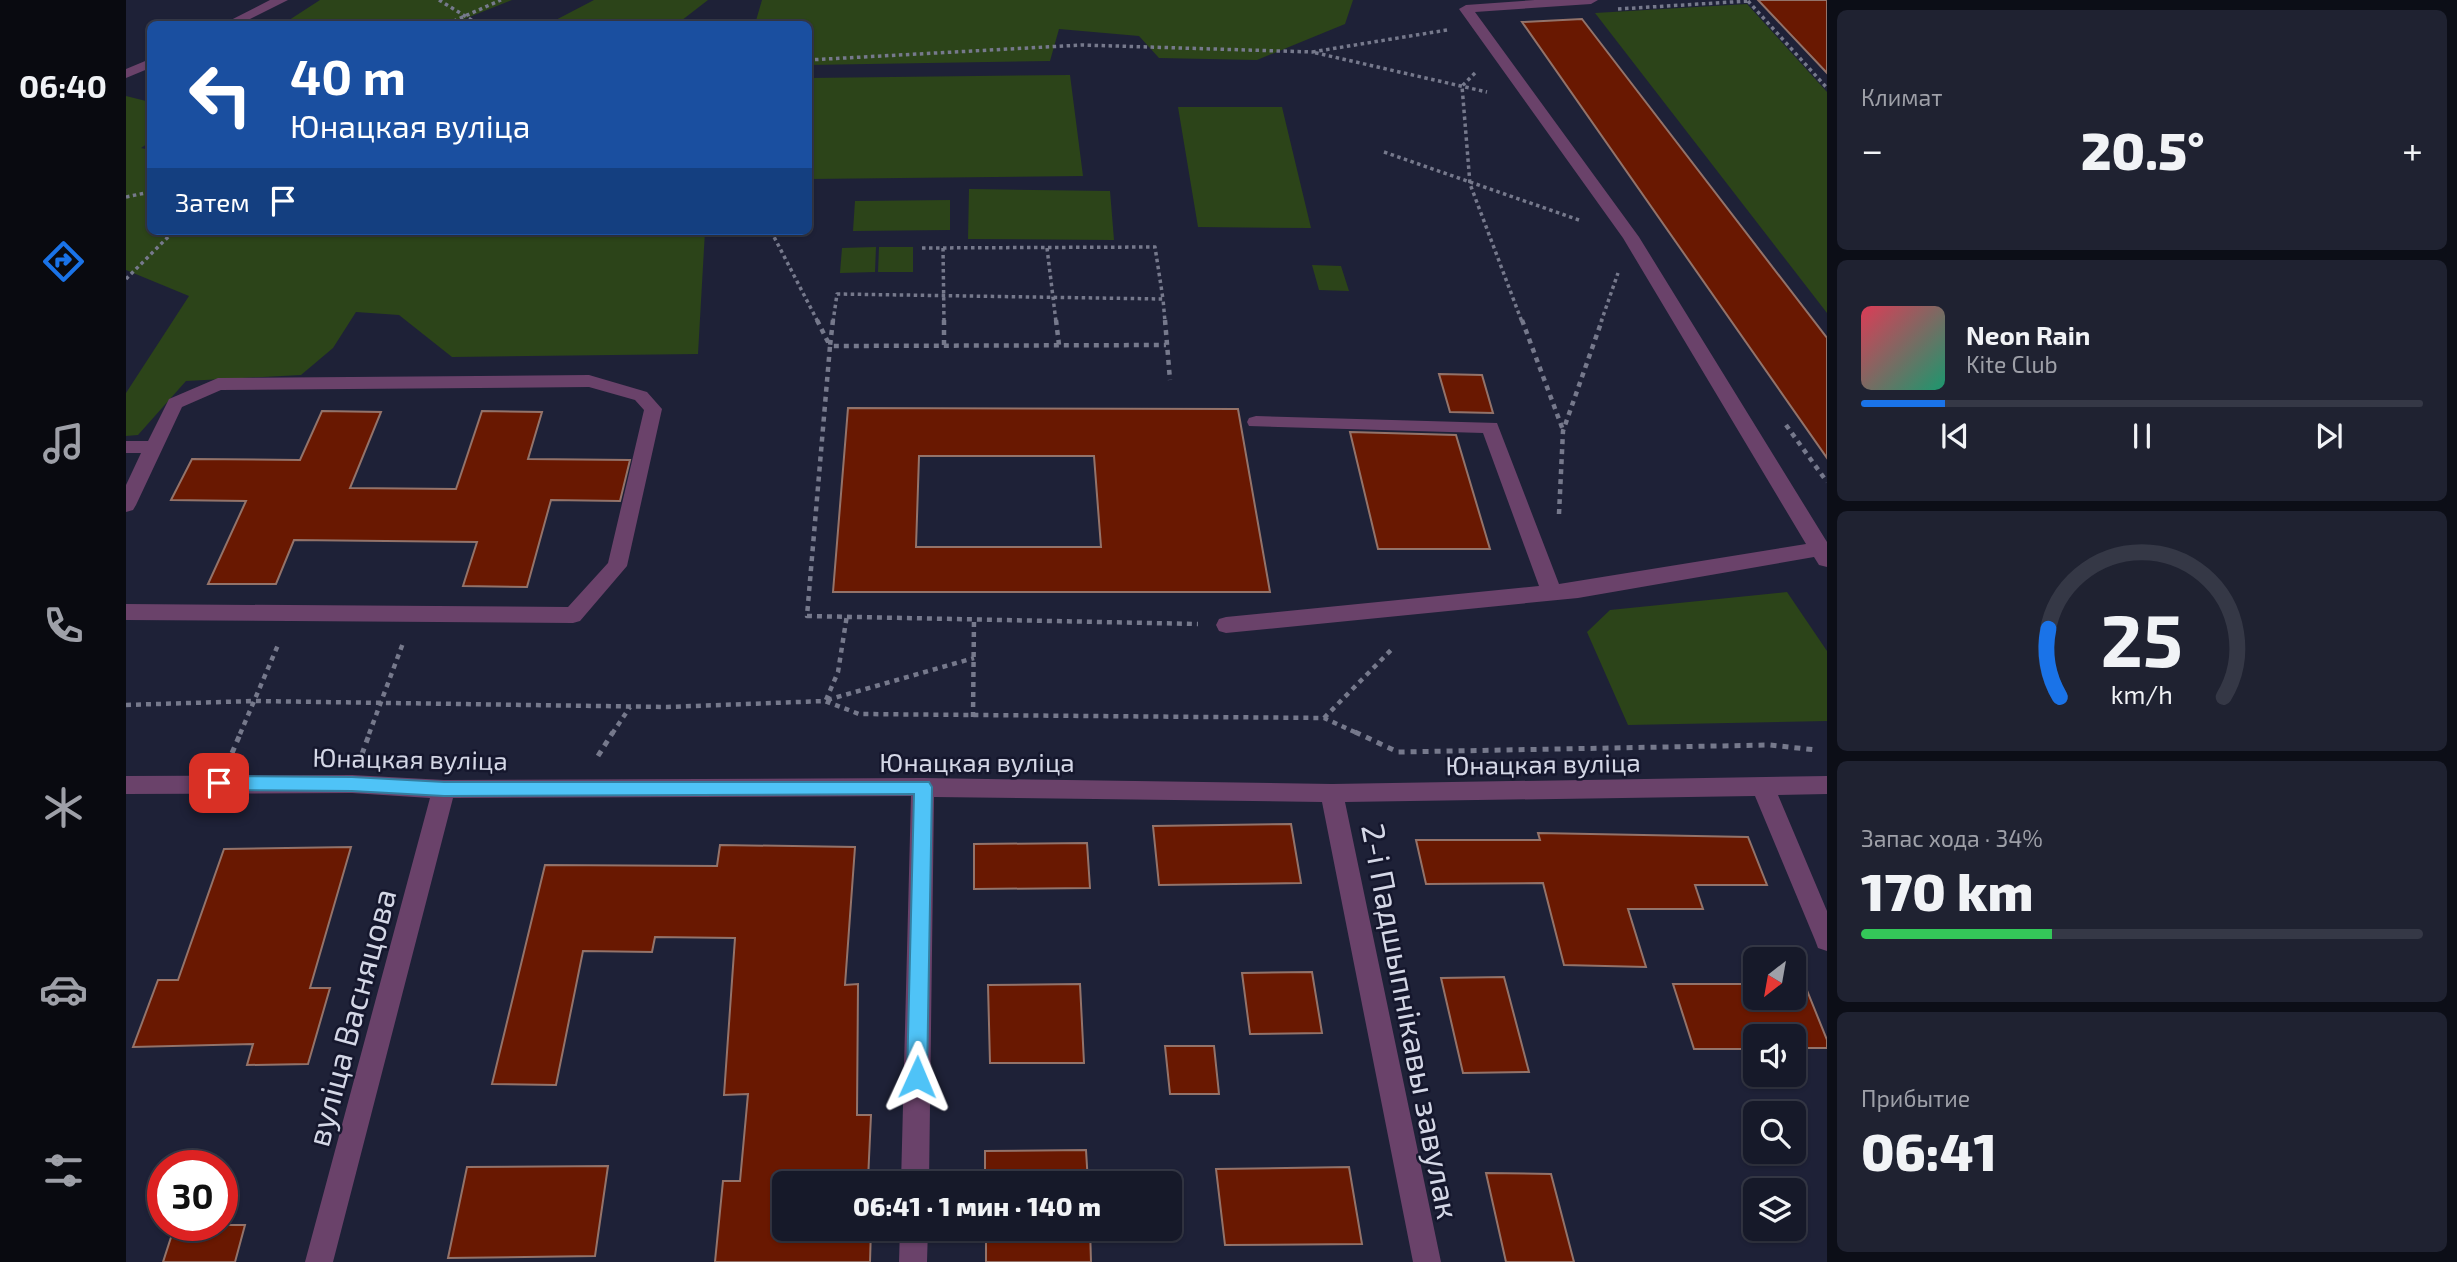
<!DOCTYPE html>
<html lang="ru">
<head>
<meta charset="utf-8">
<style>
	body { margin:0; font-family:"Exo 2",sans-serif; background:#1f2231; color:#f1f3f6; height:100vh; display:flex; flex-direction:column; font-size:26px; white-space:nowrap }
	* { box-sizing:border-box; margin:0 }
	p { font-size:23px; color:#9ea0a8 }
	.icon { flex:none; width:38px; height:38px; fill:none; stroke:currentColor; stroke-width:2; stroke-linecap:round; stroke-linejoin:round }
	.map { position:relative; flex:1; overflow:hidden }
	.panel { display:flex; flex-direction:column; gap:10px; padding:10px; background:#0c0e17; width:630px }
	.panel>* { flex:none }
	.banner { position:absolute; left:21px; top:21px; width:665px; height:214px; border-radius:10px; box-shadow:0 2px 5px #0004,0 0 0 2px #353846; background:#1a4fa0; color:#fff; overflow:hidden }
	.needle { width:46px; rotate:211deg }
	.tools { position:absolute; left:1617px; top:947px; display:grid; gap:14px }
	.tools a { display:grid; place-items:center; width:63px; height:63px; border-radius:10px; background:#161929; box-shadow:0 2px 5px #0004,0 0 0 2px #353846; font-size:35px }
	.speed { position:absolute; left:21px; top:1150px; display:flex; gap:14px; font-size:35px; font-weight:700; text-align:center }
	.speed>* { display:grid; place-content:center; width:91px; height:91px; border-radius:50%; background:#161929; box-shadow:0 2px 5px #0004,0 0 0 2px #353846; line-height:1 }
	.speed .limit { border:10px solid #d22; background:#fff; color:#111 }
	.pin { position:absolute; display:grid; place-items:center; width:60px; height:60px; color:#fff; margin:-30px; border-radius:14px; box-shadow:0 4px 10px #0006 }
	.me { position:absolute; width:77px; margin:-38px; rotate:1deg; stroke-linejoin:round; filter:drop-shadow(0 0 5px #0008) }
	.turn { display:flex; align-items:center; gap:24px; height:147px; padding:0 28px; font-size:32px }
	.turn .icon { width:91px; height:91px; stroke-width:2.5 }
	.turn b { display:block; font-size:49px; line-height:60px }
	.then { display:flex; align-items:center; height:66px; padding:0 28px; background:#0003; gap:14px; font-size:26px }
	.big { font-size:52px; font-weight:800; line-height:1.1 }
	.panel .card { flex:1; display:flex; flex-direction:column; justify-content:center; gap:10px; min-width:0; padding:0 24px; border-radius:10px; background:#1f2231 }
	.panel .dial { align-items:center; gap:0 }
	.dial svg { height:182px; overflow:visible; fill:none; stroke:#353846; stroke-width:7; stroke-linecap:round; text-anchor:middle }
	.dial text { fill:#f1f3f6; stroke:none }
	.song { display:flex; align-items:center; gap:21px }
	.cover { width:84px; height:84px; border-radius:10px; background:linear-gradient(135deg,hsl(350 70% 55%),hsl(160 70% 35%)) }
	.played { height:7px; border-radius:4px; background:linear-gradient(90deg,#1a73e8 15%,#353846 15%) }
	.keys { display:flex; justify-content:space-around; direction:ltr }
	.heat { display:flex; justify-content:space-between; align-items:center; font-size:38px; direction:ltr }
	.charge { height:10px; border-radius:5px; background:linear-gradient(90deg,#34c759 34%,#353846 0) }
	.trip { position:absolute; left:646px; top:1171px; width:410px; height:70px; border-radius:10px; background:#161929; box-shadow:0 2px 5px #0004,0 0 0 2px #353846; font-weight:800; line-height:70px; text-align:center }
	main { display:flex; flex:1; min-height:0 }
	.dock { display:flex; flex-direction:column; width:126px; justify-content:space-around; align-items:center; background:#090a10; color:#9ea0a8 }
	.dock .icon { width:49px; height:49px }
	.dock .current { color:#1a73e8 }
	.dock b { font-size:32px; color:#f1f3f6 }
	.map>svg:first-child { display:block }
	.green { fill:#2c4419 }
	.building { fill:#691801; stroke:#93736a; stroke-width:2; fill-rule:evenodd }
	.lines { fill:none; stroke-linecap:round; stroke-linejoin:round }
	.path-far2 { stroke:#76798c; stroke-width:3.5; stroke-dasharray:3.5 3.5; stroke-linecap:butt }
	.path-far1 { stroke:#76798c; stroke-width:4.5; stroke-dasharray:5 5; stroke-linecap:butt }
	.path { stroke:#76798c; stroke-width:5; stroke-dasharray:6 6; stroke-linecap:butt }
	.lane { fill:#6a426a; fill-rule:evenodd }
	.street { fill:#6a426a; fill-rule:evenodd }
	.route { fill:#4fc3f7; stroke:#337fa1; stroke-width:2 }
	.labels { text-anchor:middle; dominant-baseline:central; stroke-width:5; stroke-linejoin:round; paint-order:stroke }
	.street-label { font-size:26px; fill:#d4d7e6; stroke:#15172d }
	.near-street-label { font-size:32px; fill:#d4d7e6; stroke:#15172d }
</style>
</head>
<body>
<main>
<nav class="dock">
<b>06:40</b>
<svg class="icon current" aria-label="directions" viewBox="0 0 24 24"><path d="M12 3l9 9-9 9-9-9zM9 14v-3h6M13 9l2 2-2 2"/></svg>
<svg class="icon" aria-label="music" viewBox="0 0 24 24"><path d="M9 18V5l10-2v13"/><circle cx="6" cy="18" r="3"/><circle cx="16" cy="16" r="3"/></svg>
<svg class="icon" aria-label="phone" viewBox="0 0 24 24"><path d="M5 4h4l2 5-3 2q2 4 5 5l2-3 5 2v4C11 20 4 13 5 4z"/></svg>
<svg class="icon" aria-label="climate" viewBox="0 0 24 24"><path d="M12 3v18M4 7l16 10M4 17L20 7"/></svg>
<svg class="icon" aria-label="car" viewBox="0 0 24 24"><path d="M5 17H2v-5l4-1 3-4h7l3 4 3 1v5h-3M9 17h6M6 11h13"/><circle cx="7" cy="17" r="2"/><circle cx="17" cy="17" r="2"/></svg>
<svg class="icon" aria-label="filters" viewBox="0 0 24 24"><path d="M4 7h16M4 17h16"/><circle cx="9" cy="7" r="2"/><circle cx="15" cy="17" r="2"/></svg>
</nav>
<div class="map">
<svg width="1701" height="1262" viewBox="0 0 1701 1262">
	<rect width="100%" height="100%" fill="#1e2137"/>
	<path class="green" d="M194 0H386L336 20 301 24H157Z
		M468 0H582L551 24H422Z
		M636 0H1227L1219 24 1131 60 1033 58 1013 36 933 29 924 61 683 65 682 24H629Z
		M1621 4 1701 92V313L1469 13Z
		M944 75 957 176 683 179V78Z
		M0 96 24 102V142L15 148 24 150V182L22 184H24V231H579L572 354 326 357 273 315 230 312 207 348 175 375 60 381 12 435 0 436V393L63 296 0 270Z
		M1052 107H1156L1185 228 1072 227Z
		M843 189 984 191 988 240 842 239Z
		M824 200V230L727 231 729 201Z
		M750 247 749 272 714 273 716 248Z
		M753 247H787V272H752Z
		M1186 265 1215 266 1223 291 1193 290Z
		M1661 592 1701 651V721L1502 725 1461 632 1484 610Z"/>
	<path class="building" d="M1632 0H1701V73Z
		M1456 19 1701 338V458L1396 22Z
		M1313 374 1356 375 1367 413 1324 412Z
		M722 408 1112 409 1144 592H707ZM793 456H968L975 547H790Z
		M196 411 255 412 224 488 330 489 356 411 416 412 402 459 504 460 494 501 425 500 401 587 337 586 351 542 168 540 150 584H82L120 501 45 500 66 459 174 460Z
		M1224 432 1330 435 1364 549H1252Z
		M1165 824 1175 883 1033 885 1027 826Z
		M1412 833 1622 837 1641 885H1569L1577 909H1502L1520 967 1438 965 1417 883 1300 884 1290 840H1414Z
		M961 843 964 888 848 889V844Z
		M594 845 729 847 719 985 732 984 731 1115H745L742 1180H747V1183H658V1228H745L744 1262H589L597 1181H614L622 1094 598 1095 609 938 529 937 526 952 457 951 430 1085 366 1084 419 865 591 866Z
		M225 847 184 988H204L182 1064 121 1065 127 1044 7 1047 32 980H52L98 849Z
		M1186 972 1196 1033 1124 1034 1116 973Z
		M1378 977 1403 1072 1337 1073 1315 978Z
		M1668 983H1678L1701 1040V1048H1668V1036H1629V1049H1568L1547 984H1629V998H1668Z
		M954 984 958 1063H864L862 985Z
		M1039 1046H1088L1093 1094H1044Z
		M960 1150 962 1183H859V1151Z
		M482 1166 469 1256 322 1258 341 1167Z
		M1223 1167 1236 1244 1099 1245 1090 1169Z
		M1360 1173 1425 1174 1448 1262H1380Z
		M49 1225H119L109 1262H37Z
		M860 1228H964L965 1262H860Z"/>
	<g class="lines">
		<path class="path-far2" d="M313 0 352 24
			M1622 1 1701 88
			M1492 9 1622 1
			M321 24 375 0
			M1321 30 1186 52 1361 92
			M682 60 956 45 1187 52
			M1349 73 1336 86 1344 184 1396 322
			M1258 152 1453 220
			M0 197 24 192
			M645 231 692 322
			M796 248 1029 247 1037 299
			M817 248 818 322
			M921 248 930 322
			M0 279 48 231
			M707 322 711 294 1037 299 1039 322
			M1475 322 1492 273"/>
		<path class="path-far1" d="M691 320 704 346 681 616 1072 624
			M707 320 704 346 1040 345
			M818 320V346
			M930 320 933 345
			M1039 320 1044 380
			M1396 320 1437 430
			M1660 425 1701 482
			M1433 514 1437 431 1476 320
			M700 700 712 672 721 615
			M701 700 848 658
			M0 705 127 701 541 707 699 701 733 714 1198 718 1233 734
			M847 717 848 619
			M1198 718 1267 648
			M114 734 152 645
			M243 734 277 643
			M486 734 504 707"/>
		<path class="path" d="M1229 732 1272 752 1644 745 1690 750
			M106 753 115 732
			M236 754 244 732
			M472 756 487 732"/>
		<path class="lane" d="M144 0H162L114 24H97Z
			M1409 0H1472L1465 4 1349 12 1513 237 1701 542V567L1693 565 1688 557 1452 598 1100 633 1093 631 1090 625 1093 619 1100 617 1413 586 1357 433 1123 426 1121 422 1123 418 1130 416 1371 423 1433 584 1680 544 1497 238 1333 9 1340 5Z
			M24 59V68L0 78V69Z
			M463 375 521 392 536 409 501 566 454 621 447 623 0 620V604L442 607 482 563 518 410 509 400 463 387 95 390 56 407 10 505 7 510 0 512V485L15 453H0V441H22L43 399 92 378Z"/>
		<path class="street" d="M226 775 318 780 797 778 1206 784 1701 776V794L1652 795 1701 911V951L1692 948 1689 940 1629 796 1219 802 1315 1262H1287L1196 802 808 797 803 1183H775L785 796 327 798 207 1262H179L304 798 226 793 0 794V776Z
			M774 1228H802L801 1262H773Z"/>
	</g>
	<path class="route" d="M93 776 226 777 318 782H803L806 787 801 1077 798 1084 791 1087 784 1084 781 1077 788 794 318 796 226 791 93 790 87 788 85 783 87 778Z"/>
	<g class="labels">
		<g class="street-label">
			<text transform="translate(284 758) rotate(1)">Юнацкая вуліца</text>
			<text x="851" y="761">Юнацкая вуліца</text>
			<text transform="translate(1417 763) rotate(-1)">Юнацкая вуліца</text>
		</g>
		<g class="near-street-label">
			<text transform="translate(224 1017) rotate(-75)">вуліца Васняцова</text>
			<text transform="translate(1286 1021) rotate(79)">2-і Падшыпнікавы завулак</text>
		</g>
	</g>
</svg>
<div class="tools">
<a><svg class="needle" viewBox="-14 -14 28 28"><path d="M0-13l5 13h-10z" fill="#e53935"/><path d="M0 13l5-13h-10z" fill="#9ea0a8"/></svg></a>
<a><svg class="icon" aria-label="sound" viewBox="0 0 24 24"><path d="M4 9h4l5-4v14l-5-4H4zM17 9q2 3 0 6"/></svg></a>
<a><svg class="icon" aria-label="search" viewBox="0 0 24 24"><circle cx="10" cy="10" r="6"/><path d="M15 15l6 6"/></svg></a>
<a><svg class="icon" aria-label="layers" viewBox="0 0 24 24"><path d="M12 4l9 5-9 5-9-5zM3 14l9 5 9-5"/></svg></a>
</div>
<div class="speed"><div class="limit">30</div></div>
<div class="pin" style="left:93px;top:783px;background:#d93025"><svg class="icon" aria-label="arrive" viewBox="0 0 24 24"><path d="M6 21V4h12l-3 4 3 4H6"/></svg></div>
<svg class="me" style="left:791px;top:1077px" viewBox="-20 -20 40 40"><path d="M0-17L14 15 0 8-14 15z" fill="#4fc3f7" stroke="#fff" stroke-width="4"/></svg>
<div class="trip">06:41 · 1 мин · 140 m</div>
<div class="banner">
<div class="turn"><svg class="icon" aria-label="left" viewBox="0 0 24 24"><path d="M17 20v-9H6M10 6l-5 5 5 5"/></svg><div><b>40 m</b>Юнацкая вуліца</div></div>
<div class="then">Затем<svg class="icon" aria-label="arrive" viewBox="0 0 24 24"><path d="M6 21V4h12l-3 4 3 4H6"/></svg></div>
</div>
</div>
<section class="panel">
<div class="card"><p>Климат</p>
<div class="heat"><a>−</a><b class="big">20.5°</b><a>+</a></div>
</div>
<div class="card">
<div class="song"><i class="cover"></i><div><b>Neon Rain</b><p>Kite Club</p></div></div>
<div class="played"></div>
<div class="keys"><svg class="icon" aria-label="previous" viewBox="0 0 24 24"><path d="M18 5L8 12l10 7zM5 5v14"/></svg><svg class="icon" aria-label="pause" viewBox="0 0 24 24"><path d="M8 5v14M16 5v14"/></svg><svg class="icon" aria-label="next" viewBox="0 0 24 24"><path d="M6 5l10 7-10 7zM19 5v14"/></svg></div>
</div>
<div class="card dial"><svg viewBox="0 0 100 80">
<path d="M14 69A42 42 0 1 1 86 69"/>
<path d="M14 69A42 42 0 0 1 9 39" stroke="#1a73e8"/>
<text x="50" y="56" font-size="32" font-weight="700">25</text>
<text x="50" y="72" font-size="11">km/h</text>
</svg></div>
<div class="card"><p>Запас хода · 34%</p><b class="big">170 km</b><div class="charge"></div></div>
<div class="card"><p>Прибытие</p><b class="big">06:41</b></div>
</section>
</main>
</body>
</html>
